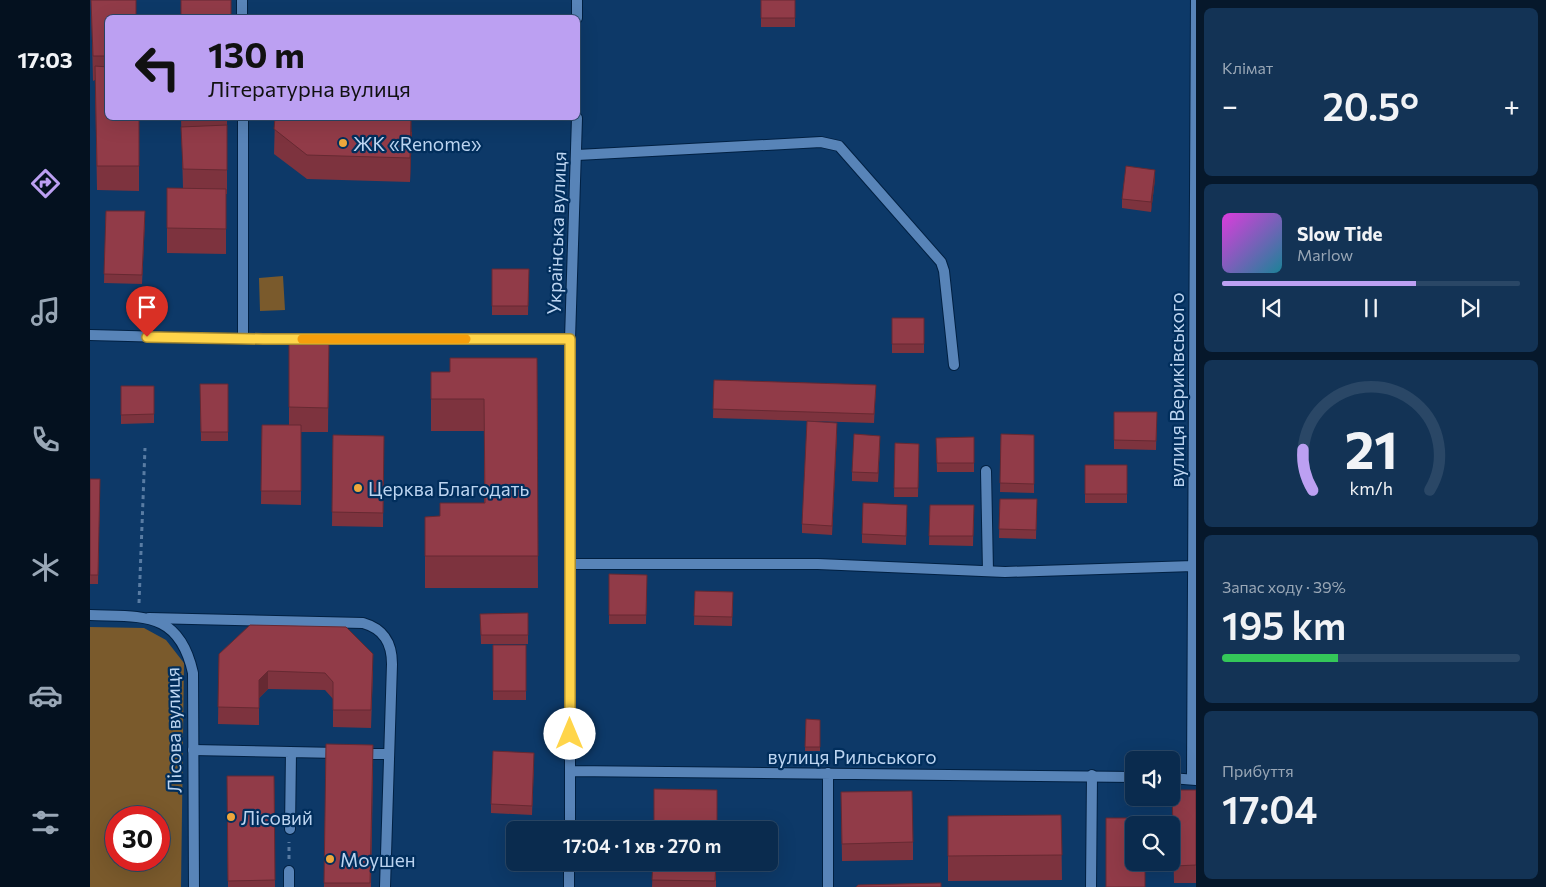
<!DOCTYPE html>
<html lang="uk">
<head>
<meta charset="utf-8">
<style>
	body { margin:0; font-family:Commissioner,sans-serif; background:#133355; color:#f1f3f6; height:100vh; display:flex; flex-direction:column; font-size:19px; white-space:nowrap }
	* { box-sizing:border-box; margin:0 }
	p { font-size:16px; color:#99a7b6 }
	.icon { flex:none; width:28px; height:28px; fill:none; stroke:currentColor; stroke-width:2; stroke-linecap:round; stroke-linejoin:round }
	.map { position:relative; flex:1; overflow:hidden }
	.details { display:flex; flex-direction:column; gap:8px; padding:8px; background:#06182b; width:350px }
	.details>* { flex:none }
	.hud { position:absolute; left:15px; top:15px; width:475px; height:105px; border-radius:8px; box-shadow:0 5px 20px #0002,0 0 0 1px #2a4766; background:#bca0f2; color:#111; overflow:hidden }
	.controls { position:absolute; left:1035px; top:751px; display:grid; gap:10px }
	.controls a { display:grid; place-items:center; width:55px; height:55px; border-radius:8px; background:#0a2b4e; box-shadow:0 5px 20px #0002,0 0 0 1px #2a4766; font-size:25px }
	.speed { position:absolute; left:15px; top:806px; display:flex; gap:10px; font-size:25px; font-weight:700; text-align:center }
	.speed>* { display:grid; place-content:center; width:65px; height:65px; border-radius:50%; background:#0a2b4e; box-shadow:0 5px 20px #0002,0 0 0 1px #2a4766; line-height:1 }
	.speed .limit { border:8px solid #d22; background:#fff; color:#111 }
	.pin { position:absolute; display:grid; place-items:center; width:42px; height:42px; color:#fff; margin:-51px -21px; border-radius:50% 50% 50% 0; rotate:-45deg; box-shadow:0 0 5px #0007 }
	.pin .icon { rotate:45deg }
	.me { position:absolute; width:55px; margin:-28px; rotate:0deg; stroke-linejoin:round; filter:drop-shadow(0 0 4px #0008) }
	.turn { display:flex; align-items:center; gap:18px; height:105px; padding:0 20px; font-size:22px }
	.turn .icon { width:65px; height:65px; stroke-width:2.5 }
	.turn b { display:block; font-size:35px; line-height:42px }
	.big { font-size:38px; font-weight:600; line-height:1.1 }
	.details .tile { flex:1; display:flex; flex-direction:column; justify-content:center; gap:8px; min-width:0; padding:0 18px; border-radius:8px; background:#133355 }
	.details .dial { align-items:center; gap:0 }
	.dial svg { height:130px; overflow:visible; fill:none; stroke:#2a4766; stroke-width:7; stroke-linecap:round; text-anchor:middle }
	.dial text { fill:#f1f3f6; stroke:none }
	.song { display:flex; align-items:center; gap:15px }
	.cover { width:60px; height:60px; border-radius:8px; background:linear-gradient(135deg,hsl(300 70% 55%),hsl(190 70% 35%)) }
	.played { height:5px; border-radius:2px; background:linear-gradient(90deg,#bca0f2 65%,#2a4766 65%) }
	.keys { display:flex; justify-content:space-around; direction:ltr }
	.heat { display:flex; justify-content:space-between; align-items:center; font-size:28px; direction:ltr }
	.charge { height:8px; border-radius:4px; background:linear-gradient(90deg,#34c759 39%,#2a4766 0) }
	.trip { position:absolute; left:416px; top:821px; width:272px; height:50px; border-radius:8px; background:#0a2b4e; box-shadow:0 5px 20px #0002,0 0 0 1px #2a4766; font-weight:600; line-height:50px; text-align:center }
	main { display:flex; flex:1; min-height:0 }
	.dock { display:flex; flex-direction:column; width:90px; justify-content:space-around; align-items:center; background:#04111f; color:#99a7b6 }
	.dock .icon { width:35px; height:35px }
	.dock .selected { color:#bca0f2 }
	.dock b { font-size:22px; color:#f1f3f6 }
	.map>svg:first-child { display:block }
	.green { fill:#7a5a2c; fill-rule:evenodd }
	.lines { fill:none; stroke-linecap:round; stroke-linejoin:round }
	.service-casing { stroke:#002042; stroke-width:12 }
	.minor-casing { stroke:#002042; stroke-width:12 }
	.path { stroke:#597ca3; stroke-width:3; stroke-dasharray:4 4; stroke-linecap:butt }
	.service { stroke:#5884b8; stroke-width:10 }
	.minor { stroke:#5884b8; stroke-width:10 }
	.wall { fill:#7d333e }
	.shaded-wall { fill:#662932 }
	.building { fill:#913b48; stroke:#662932 }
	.route-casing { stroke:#a68a30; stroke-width:12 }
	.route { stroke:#ffd54a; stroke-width:9 }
	.slow { stroke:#f59e0b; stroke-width:9 }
	.poi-dot { fill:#eea73c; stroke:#012e5c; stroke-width:2 }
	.labels { text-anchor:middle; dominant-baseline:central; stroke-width:4.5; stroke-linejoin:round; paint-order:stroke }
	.poi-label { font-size:19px; fill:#bcd4f0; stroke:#012e5c; text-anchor:start }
	.street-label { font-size:19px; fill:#bcd4f0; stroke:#012e5c }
</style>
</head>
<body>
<main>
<nav class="dock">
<b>17:03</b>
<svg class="icon selected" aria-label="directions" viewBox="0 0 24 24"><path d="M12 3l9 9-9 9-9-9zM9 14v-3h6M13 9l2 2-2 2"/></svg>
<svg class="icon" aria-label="music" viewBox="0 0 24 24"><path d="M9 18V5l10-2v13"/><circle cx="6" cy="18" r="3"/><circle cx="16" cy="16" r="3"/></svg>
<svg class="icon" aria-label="phone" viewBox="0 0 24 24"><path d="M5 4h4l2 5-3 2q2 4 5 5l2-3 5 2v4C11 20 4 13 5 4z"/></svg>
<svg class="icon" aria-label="climate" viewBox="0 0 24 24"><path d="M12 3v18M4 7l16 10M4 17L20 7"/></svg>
<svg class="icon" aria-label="car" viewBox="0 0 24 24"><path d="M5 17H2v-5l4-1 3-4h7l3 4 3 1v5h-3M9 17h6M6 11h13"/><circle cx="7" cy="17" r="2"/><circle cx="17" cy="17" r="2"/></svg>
<svg class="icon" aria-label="filters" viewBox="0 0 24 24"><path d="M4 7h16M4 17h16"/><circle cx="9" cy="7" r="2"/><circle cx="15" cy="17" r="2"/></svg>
</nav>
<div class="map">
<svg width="1106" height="887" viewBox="0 0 1106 887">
	<rect width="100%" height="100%" fill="#0d3968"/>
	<path class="green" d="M193 276 195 310 170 311 169 278Z
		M0 627 54 628 76 640 94 663 91 887H0ZM26 818H69V860H26Z"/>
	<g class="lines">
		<defs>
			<path id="service" d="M152 0V18
				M153 118V339
				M487 155 731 142 749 146 851 262 854 271 864 365
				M896 471 898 571
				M59 618 273 623C294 629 302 643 302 664L295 887
				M103 750 248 753
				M270 754H299
				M200 829 201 752
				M199 887V871
				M1001 887 1002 775"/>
			<path id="minor" d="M487 0V18
				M0 335 153 339H480
				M481 564H728L915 572 1103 566
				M0 615C52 617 89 610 103 673L104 887
				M480 771 1044 777
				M738 773V887
				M1081 778 1106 780
				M1102 779 1106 0
				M480 830V339L487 118
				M479 887V862"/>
		</defs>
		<use href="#service" class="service-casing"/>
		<use href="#minor" class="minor-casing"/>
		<path class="path" d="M49 603 55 448
			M199 859V842"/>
		<use href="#service" class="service"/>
		<use href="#minor" class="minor"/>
	</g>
	<path class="wall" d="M1 0H46L18 18V118H49V191L7 190 5 80 3 81Z
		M671 0H705V27H671Z
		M91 118H137V194H136V254L77 253V188H93Z
		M185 118 322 132 320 182 217 179 184 154Z
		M1065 179 1061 212 1032 208V199Z
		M16 211 55 220 52 284 14 283Z
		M402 269H439L438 315H402Z
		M802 318H834V353H802Z
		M199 342H239L238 432H211V505L171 504 172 425H199Z
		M447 358 448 588H335V517L350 516 394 503V431H341V372H360Z
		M624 380 786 385 784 423 623 418Z
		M110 384H138V441H111Z
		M31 386H64V423L31 424Z
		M1024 412H1067L1066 450 1024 449Z
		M747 432 742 535 712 533V524Z
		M911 434 944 435V493L910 492Z
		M243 435 294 436 293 527 242 526Z
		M884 437V472H847L846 438Z
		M805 443 829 444 828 497H804Z
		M790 445 788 482 762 481V472Z
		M995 465H1037V503H995Z
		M0 479H10L8 584H0Z
		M910 499H947L946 539 909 538Z
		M840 505H884L883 546 839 545Z
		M817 514 816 545 772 543V534Z
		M519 574 557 575 556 624H519Z
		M605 591 643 592 642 626 604 625Z
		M438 613V644H391L390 614Z
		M403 645H436V700H403Z
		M129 654 283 671 281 728 243 727V699L235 690 178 689 169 698V725L128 724Z
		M716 719 730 720V751H715Z
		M236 744 283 769 281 887H234Z
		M444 762 442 815 401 813V804Z
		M137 776H184L185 887H138Z
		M1082 790H1106V883H1084Z
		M751 792 823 842V860L752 861Z
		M971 815 972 880 858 881V816Z
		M563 862H626V887H562Z"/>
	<path class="shaded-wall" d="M322 118V132L320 182V158Z
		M1065 170V179L1061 212V202Z
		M747 423V432L742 535V526Z
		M790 436V445L788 482V473Z
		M178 671V689L169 698V725V680Z"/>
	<path class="building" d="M1 0H46V18H18V56H3Z
		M91 0H141V18H91Z
		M671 0H705V18H671Z
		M5 66 18 67V118H49V166H7Z
		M185 118H321L320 158 217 155 184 129Z
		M137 125V170L93 169 91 127Z
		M1036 166 1065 170 1061 202 1032 199Z
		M77 188 136 189V229L77 228Z
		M16 211H55L52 275 14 274Z
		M402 269H439L438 306H402Z
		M802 318H834V344H802Z
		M199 342H239L238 408 199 407Z
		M360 358H447L448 556H335V517L350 516V503H395L394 399H341V372H360Z
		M624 380 786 385 784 414 623 409Z
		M110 384H138V432H111Z
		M31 386H64V414L31 415Z
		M1024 412H1067L1066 441 1024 440Z
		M717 421 747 423 742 526 712 524Z
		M172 425H211V491H171Z
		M764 434 790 436 788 473 762 472Z
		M911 434 944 435V484L910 483Z
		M243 435 294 436 293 513 242 512Z
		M884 437V463H847L846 438Z
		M805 443 829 444 828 488H804Z
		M995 465H1037V494H995Z
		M0 479H10L8 575H0Z
		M910 499H947L946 530 909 529Z
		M773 503 817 505 816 536 772 534Z
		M840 505H884L883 536H839Z
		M519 574 557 575 556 615H519Z
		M605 591 643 592 642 617 604 616Z
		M438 613V635H391L390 614Z
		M160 625 256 627 283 654 281 710H243V682L235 673 178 671 169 680V708L128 707 129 654Z
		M403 645H436V691H403Z
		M716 719 730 720V747H715Z
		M236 744 283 745 280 883H234Z
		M403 751 444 753 442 806 401 804Z
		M137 776H184L185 880 138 881Z
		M564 789 627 790V830H564Z
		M1082 790H1106V865L1084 866Z
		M822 791 823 842 752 844 751 792Z
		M971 815 972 855 858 856V816Z
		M1016 818H1055V825H1044V862H1055V887H1016Z
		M563 862H626L625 881 562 880Z
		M851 883V887H766L768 885Z"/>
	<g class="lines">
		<defs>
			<path id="route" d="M57 337 173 339H480V734"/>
		</defs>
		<use href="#route" class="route-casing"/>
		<use href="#route" class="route"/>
		<path class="slow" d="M212 339H376"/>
	</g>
	<g class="poi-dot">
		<circle cx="253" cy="143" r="5"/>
		<circle cx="268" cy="488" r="5"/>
		<circle cx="141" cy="817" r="5"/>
		<circle cx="240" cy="859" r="5"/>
	</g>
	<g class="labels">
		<g class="poi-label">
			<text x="263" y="143">ЖК «Renome»</text>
			<text x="278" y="488">Церква Благодать</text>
			<text x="151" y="817">Лісовий</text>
			<text x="250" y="859">Моушен</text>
		</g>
		<g class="street-label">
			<text transform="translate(466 233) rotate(-88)">Українська вулиця</text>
			<text transform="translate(1086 390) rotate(-90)">вулиця Вериківського</text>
			<text transform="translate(83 730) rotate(-91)">Лісова вулиця</text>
			<text x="762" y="756">вулиця Рильського</text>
		</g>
	</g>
</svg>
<div class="controls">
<a><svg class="icon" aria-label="sound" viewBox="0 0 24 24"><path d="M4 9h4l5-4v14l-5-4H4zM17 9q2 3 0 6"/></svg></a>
<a><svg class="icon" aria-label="search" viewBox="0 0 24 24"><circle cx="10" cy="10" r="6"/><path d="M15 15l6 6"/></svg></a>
</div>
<div class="speed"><div class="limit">30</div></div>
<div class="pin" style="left:57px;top:337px;background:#d93025"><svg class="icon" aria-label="arrive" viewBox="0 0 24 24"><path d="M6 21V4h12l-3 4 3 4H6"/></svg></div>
<svg class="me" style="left:480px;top:734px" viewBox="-20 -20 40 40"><circle r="19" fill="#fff"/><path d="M0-13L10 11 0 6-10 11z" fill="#ffd54a"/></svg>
<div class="trip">17:04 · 1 хв · 270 m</div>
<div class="hud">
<div class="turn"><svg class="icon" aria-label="left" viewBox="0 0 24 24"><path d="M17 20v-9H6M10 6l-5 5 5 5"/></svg><div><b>130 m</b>Літературна вулиця</div></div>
</div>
</div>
<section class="details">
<div class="tile"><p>Клімат</p>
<div class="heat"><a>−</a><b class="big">20.5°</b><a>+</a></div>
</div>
<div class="tile">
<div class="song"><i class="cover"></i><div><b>Slow Tide</b><p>Marlow</p></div></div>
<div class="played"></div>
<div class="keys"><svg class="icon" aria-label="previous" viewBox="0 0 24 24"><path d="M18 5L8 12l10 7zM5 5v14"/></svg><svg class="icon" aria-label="pause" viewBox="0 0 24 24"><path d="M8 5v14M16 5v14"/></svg><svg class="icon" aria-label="next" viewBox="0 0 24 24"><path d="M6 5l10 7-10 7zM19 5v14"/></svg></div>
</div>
<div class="tile dial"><svg viewBox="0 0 100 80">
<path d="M14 69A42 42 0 1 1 86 69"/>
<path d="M14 69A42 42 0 0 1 8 44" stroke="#bca0f2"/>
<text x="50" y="56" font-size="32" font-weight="700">21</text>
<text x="50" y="72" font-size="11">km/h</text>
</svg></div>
<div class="tile"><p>Запас ходу · 39%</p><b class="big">195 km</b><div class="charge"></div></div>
<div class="tile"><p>Прибуття</p><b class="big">17:04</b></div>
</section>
</main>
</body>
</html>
